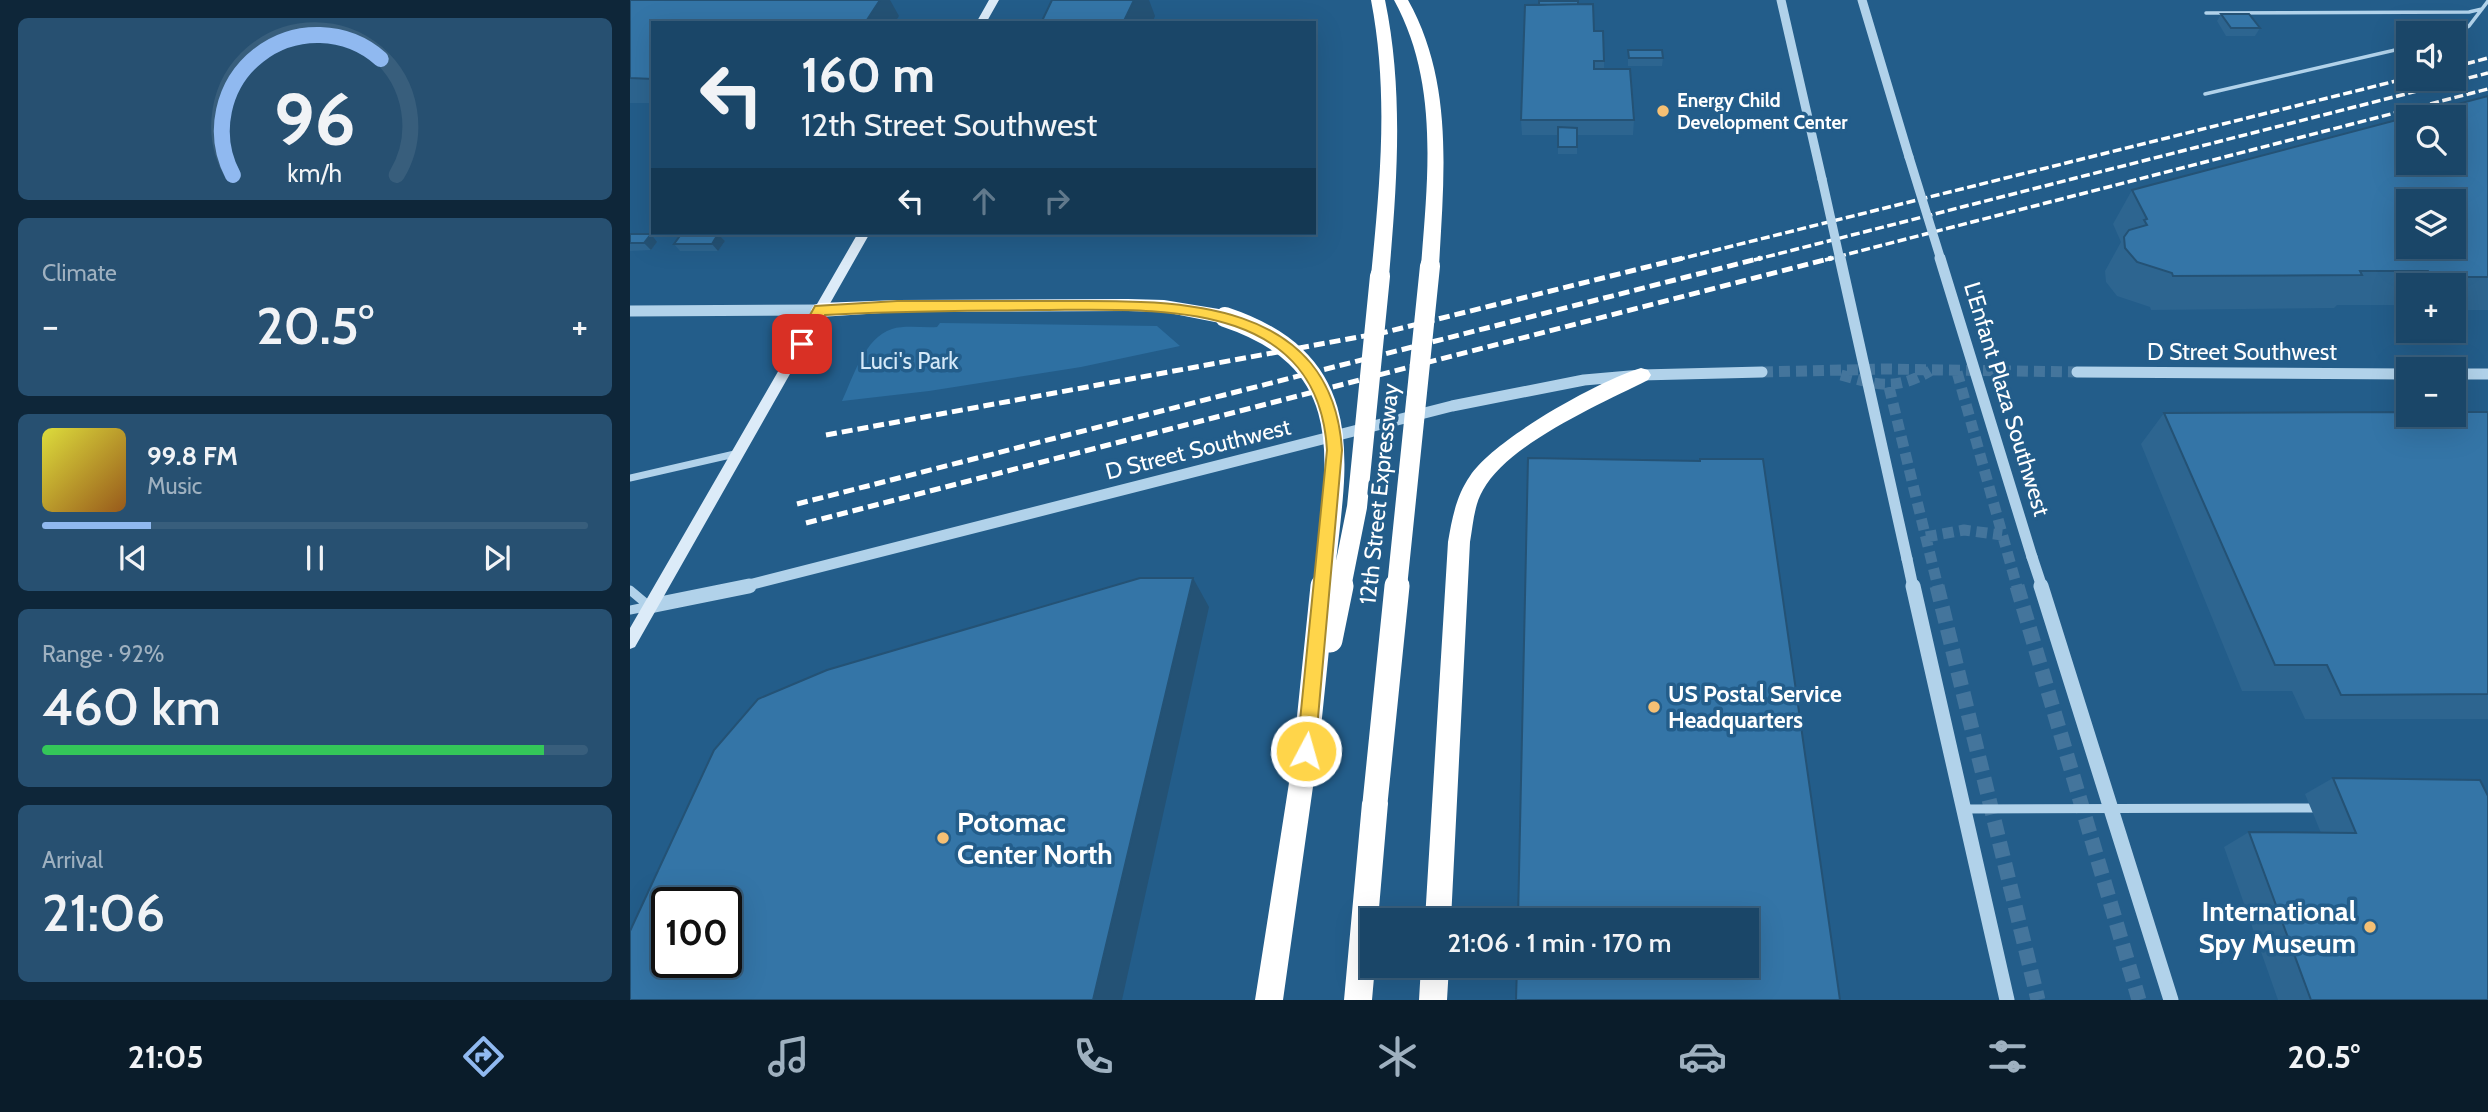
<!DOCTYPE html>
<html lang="en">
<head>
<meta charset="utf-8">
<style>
	body { margin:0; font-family:Cabin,sans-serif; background:#275071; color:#f1f3f6; height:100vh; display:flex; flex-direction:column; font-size:26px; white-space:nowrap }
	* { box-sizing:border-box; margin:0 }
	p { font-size:23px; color:#9fb1c0 }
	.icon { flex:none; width:38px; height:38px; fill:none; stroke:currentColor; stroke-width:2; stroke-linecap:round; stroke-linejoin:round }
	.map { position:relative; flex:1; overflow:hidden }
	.sheet { display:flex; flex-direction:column; gap:18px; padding:18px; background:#0e2639; width:630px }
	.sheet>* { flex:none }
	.top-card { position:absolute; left:21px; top:21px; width:665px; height:214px; border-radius:0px; box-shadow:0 7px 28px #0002,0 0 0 2px #385e7c; background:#1a4668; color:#f1f3f6; overflow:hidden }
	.tools { position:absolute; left:1766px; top:21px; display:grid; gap:14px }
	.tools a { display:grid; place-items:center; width:70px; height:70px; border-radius:0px; background:#1a4668; box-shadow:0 7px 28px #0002,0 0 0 2px #385e7c; font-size:35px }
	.speed { position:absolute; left:21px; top:887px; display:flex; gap:14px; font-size:35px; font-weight:700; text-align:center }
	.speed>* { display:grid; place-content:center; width:91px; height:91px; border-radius:50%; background:#1a4668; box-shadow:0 7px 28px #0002,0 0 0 2px #385e7c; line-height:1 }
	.speed .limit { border:4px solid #111; border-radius:10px; background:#fff; color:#111 }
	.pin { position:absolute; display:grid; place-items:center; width:60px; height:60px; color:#fff; margin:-30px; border-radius:14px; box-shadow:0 4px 10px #0006 }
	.me { position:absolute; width:77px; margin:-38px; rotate:6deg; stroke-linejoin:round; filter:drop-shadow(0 0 5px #0008) }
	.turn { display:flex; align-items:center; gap:24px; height:147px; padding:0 35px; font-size:32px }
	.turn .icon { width:91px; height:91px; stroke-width:2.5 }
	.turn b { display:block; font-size:49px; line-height:60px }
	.lanes { display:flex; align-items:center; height:66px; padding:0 35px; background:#0003; justify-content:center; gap:35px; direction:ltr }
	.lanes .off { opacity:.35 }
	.big { font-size:52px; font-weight:600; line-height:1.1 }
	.sheet .card { flex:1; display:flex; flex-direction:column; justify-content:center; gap:10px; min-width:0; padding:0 24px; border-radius:10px; background:#275071 }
	.sheet .dial { align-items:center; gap:0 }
	.dial svg { height:182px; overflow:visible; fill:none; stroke:#385e7c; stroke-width:7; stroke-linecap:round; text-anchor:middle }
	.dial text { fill:#f1f3f6; stroke:none }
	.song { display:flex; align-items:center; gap:21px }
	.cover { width:84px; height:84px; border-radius:10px; background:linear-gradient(135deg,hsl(60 70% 55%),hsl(30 70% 35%)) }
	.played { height:7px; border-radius:4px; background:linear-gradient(90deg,#90b9f0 20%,#385e7c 20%) }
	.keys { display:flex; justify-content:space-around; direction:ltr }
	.heat { display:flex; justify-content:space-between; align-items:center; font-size:38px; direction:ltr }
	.charge { height:10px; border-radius:5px; background:linear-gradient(90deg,#34c759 92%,#385e7c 0) }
	.trip { position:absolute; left:730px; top:908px; width:399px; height:70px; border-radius:0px; background:#1a4668; box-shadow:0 7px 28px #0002,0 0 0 2px #385e7c; font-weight:600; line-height:70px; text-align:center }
	.dock { display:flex; height:112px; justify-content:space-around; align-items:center; background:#0a1c2a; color:#9fb1c0 }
	.dock .icon { width:49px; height:49px }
	.dock .selected { color:#90b9f0 }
	.dock b { font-size:32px; color:#f1f3f6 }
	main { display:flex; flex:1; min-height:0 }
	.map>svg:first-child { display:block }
	.green { fill:#2e70a2 }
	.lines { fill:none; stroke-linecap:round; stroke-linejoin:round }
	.tertiary-tunnel-far1 { stroke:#44759c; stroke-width:11; stroke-dasharray:11 6; stroke-linecap:butt }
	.tertiary-tunnel { stroke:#44759c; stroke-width:15; stroke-dasharray:15 7; stroke-linecap:butt }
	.service { stroke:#b1d2ea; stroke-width:3.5 }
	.minor-far1 { stroke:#b1d2ea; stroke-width:7 }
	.minor { stroke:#b1d2ea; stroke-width:9 }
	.tertiary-far2 { stroke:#b1d2ea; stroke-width:9 }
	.tertiary-far1 { stroke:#b1d2ea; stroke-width:11 }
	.tertiary { stroke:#b1d2ea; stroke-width:15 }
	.secondary { fill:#dcebf8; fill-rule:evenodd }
	.motorway { fill:#fff; fill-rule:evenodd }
	.rail-far1 { stroke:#fff; stroke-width:3.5; stroke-dasharray:9 3.5; stroke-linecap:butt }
	.rail { stroke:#fff; stroke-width:5; stroke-dasharray:11 5; stroke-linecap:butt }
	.tertiary-bridge-far1 { stroke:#b1d2ea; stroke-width:9 }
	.tertiary-bridge { stroke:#b1d2ea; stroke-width:11 }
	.motorway-bridge-far1 { stroke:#fff; stroke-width:20 }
	.motorway-bridge { stroke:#fff; stroke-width:25 }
	.wall { fill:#2d6590 }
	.shaded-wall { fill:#245275 }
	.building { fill:#3475a7; stroke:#245275; stroke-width:2; fill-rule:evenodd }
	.route { fill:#ffd54a; stroke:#a68a30; stroke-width:2 }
	.poi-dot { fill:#f5c074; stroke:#235d8a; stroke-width:2.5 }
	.labels { text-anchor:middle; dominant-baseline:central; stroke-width:7; stroke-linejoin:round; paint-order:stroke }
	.far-poi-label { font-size:19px; font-weight:bold; fill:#fff; stroke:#235d8a; text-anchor:start }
	.street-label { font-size:23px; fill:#fff; stroke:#235d8a }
	.park-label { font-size:23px; fill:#d5e9f8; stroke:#235d8a }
	.poi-label { font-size:23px; font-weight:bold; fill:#fff; stroke:#235d8a; text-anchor:start }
	.near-poi-label { font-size:28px; font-weight:bold; fill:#fff; stroke:#235d8a; text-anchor:start }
</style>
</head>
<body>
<main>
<section class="sheet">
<div class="card dial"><svg viewBox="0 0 100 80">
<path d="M14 69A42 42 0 1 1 86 69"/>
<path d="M14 69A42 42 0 0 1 79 18" stroke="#90b9f0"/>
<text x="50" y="56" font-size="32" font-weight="700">96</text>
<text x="50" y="72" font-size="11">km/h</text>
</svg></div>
<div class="card"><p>Climate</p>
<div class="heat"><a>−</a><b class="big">20.5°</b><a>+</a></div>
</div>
<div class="card">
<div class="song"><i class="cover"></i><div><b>99.8 FM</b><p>Music</p></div></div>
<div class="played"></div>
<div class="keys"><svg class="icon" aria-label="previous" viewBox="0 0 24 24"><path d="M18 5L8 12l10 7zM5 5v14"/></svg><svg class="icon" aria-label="pause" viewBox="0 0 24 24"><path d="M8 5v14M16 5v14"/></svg><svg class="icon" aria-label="next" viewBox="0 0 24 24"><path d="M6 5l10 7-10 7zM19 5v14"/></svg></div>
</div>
<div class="card"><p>Range · 92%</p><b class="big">460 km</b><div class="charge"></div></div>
<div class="card"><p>Arrival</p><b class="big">21:06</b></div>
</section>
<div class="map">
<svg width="1858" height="1000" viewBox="0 0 1858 1000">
	<rect width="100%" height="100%" fill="#235d8a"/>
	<path class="green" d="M310 323 527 326 550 346 451 367 299 391 212 401C223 378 234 338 262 329 275 325 293 328 307 327Z"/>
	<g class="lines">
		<path class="tertiary-tunnel-far1" d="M1132 372 1255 369 1447 372
			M1327 372 1387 587
			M1211 375C1248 385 1265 391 1300 371
			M1259 387 1308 587
			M1296 537 1334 530 1372 535"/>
		<path class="tertiary-tunnel" d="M1307 586 1408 1000
			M1387 586 1509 1000"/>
		<path class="service" d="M1576 13 1839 12 1852 9
			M1824 35 1839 26 1858 1
			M1575 94 1778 47"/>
		<path class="minor-far1" d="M0 478 109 453"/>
		<path class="minor" d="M0 590 19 606
			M0 610 20 606
			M1334 809 1689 808"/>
		<path class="tertiary-far2" d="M1151 0 1192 179
			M1232 0 1279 157"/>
		<path class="tertiary-far1" d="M0 311 190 310
			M1447 372 1778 374
			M1824 374H1858
			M1402 557 1412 587
			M1277 559 1283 587
			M111 587 822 406 954 380 1011 375 1132 372"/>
		<path class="tertiary" d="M1283 586 1377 1000
			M1411 586 1541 1000
			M20 606 119 586"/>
		<path class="secondary" d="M359 0H369L356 23H346Z
			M228 233H240L5 647 0 649V628Z"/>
		<path class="motorway" d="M741 0H755C774 92 767 183 759 276L756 280H744L741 276C750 183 759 93 741 0Z
			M764 0H778C824 82 814 176 809 266L800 272 791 266C798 176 809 82 764 0Z
			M498 299 534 300 595 310 602 312 604 317 602 322 595 324 534 312 498 311 267 312 190 317 184 315 181 310 184 305 190 303 267 300Z
			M1011 368 1018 370 1021 375 1018 380C971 404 879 443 853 490 844 505 843 525 840 542L821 920H795L818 542C822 519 826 496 840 476 864 439 968 381 1011 368Z
			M676 739 685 743 688 751 653 1000H625L664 751 667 743Z
			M745 791 754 794 758 803 748 920H742V966H745L742 1000H714L732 803 736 794Z
			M791 966H819L817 1000H789Z"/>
		<path class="rail-far1" d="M1824 67 1858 58
			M1046 260 1778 78
			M1124 260 1858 73
			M1195 260 1858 89"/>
		<path class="rail" d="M196 435 756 332 1053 258
			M167 504 1131 258
			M176 523 1202 258"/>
		<path class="tertiary-bridge-far1" d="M1279 157 1311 260
			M1192 179 1210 260"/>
		<path class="tertiary-bridge" d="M1210 258 1277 559
			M1310 258 1402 557"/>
		<path class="motorway-bridge-far1" d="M595 317C736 364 705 469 693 587
			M711 587 727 507 750 276
			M767 587 800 266"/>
		<path class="motorway-bridge" d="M700 640 711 586
			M676 751 693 586
			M745 803 767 586"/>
	</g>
	<path class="wall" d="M0 0 269 16 265 23H23V103H0Z
		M948 4 964 31 974 61V69L1004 120 1003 135H947V154H928V135H892L891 120Z
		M1591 14 1630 28 1625 36H1596L1587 21Z
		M998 50 1033 58 1032 66H998Z
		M1858 96V310H1824V285H1778V310H1771L1767 305H1707L1704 308 1521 310 1520 307 1487 296 1476 282 1475 271 1491 242 1483 224 1502 190Z
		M0 234 27 242 21 250 0 251Z
		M88 234 95 241 88 251H50L44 244Z
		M1858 412V719H1675L1662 691H1612L1511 444 1534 413Z
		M1703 778 1858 1000H1648L1594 847 1619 832 1691 833 1675 794Z"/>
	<path class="shaded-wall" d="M250 0H260L269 16 265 23H235Z
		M504 0H519L525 16 522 23H493Z
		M21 234 27 242 21 250 14 243Z
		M88 234 95 241 88 251 82 244Z
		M563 578 579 607 492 1000H463Z"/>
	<path class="building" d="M0 0H250L235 23H23V79L0 78Z
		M422 0H504L493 23H411Z
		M909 1H948V4L909 5Z
		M963 4 964 31H973L974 61H964V69H1000L1004 120H891L895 5Z
		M1591 14H1619L1630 28H1601Z
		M998 50H1032L1033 58H999Z
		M1858 96V277H1802L1798 271H1730L1732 275 1543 276 1542 273 1507 262 1495 248 1494 237 1499 230 1517 225 1514 220 1517 219 1502 190 1778 117V163H1824V117H1779ZM1778 201H1824V247H1778Z
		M928 127 947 128V147H928Z
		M52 233 88 234 82 244H44Z
		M0 234H21L14 243H0Z
		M1778 412V415H1824V412H1858V694L1711 695 1697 665H1645L1534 413Z
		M898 458 1070 461V459H1133L1210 1000H886L887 966H1116V920H888Z
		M510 578H563L463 1000H0V931L84 750 128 699 197 670ZM37 903H96V962H37Z
		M1703 778 1850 780 1858 796V1000H1681L1619 832 1726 833Z"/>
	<path class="route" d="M267 301C321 301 376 301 431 301 548 300 702 298 712 450L685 751 683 758 676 760 669 758 667 751 697 450C688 295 521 310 407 310 336 311 266 311 195 315L177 347 172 349 164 344 185 306Z"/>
	<g class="poi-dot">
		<circle cx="1033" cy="111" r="7"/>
		<circle cx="1024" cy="707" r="7"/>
		<circle cx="313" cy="838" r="7"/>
		<circle cx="1740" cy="927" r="7"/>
	</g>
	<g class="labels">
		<g class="far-poi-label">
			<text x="1047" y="100">Energy Child<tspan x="1047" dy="22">Development Center</tspan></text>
		</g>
		<g class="street-label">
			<text x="1612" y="352">D Street Southwest</text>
			<text transform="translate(1377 399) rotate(73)">L'Enfant Plaza Southwest</text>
			<text transform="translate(568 449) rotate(-14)">D Street Southwest</text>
			<text transform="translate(749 494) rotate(-84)">12th Street Expressway</text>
		</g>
		<g class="park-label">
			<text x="279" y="361">Luci's Park</text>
		</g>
		<g class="poi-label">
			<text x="1038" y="694">US Postal Service<tspan x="1038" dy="26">Headquarters</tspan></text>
		</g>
		<g class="near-poi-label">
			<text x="327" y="822">Potomac<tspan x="327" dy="32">Center North</tspan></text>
			<text x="1726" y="911" text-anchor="end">International<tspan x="1726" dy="32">Spy Museum</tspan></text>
		</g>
	</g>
</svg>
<div class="tools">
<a><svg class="icon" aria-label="sound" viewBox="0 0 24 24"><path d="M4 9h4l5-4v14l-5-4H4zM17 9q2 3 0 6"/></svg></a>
<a><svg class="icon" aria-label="search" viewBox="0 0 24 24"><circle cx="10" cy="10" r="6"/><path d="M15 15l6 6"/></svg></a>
<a><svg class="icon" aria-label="layers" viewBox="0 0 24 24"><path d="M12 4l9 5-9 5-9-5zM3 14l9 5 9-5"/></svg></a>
<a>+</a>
<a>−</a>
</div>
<div class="speed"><div class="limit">100</div></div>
<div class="pin" style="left:172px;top:344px;background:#d93025"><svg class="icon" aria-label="arrive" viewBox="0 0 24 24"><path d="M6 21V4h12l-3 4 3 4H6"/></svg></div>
<svg class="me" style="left:676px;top:751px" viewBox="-20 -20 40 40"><circle r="17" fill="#ffd54a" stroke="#fff" stroke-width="3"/><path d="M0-11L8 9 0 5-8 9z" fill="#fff"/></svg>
<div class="trip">21:06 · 1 min · 170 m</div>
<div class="top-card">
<div class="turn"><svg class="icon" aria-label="left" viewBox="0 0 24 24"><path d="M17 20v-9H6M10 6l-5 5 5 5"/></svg><div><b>160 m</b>12th Street Southwest</div></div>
<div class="lanes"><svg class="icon" aria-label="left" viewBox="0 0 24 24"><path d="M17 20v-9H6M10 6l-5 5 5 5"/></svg><svg class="icon off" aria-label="ahead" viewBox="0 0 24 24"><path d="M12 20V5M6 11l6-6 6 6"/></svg><svg class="icon off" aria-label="right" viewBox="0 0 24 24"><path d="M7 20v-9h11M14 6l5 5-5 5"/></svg></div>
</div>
</div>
</main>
<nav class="dock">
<b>21:05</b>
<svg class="icon selected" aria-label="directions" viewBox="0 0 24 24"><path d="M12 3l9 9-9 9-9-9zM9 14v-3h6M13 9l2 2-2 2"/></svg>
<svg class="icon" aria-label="music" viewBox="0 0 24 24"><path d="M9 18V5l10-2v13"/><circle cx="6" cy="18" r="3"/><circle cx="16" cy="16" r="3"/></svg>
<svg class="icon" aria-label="phone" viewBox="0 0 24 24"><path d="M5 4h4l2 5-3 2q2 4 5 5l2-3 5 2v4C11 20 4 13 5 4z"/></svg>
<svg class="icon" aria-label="climate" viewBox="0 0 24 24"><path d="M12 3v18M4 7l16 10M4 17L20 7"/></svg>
<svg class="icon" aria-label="car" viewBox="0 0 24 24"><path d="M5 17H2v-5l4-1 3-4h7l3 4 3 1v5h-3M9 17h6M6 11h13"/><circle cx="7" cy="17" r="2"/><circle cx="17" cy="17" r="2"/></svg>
<svg class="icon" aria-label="filters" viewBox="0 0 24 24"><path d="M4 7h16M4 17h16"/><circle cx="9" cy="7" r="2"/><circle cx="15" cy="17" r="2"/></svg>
<b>20.5°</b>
</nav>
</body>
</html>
